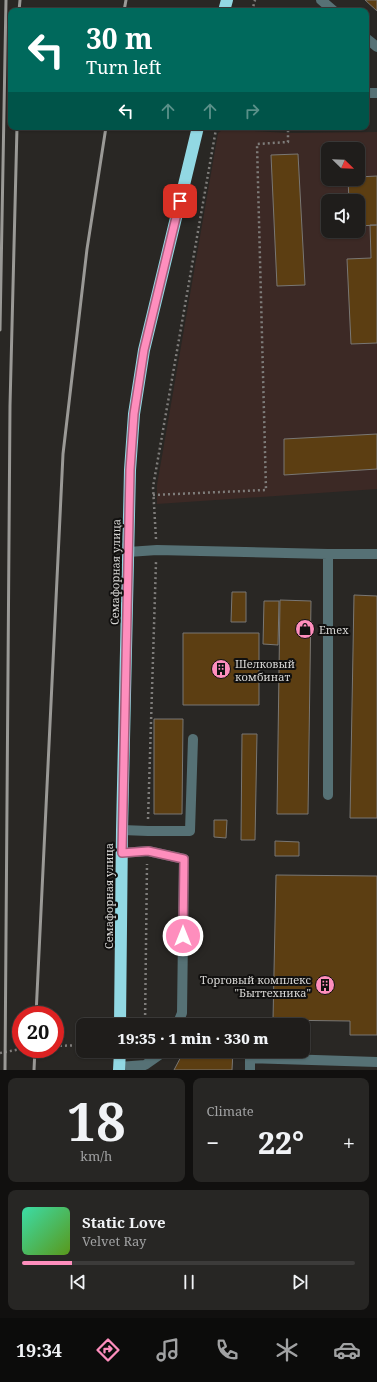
<!DOCTYPE html>
<html lang="en">
<head>
<meta charset="utf-8">
<style>
	body { margin:0; font-family:"Noto Serif",serif; background:#272624; color:#f1f3f6; height:100vh; display:flex; flex-direction:column; font-size:15px; white-space:nowrap }
	* { box-sizing:border-box; margin:0 }
	p { font-size:13px; color:#a1a2a3 }
	.icon { flex:none; width:22px; height:22px; fill:none; stroke:currentColor; stroke-width:2; stroke-linecap:round; stroke-linejoin:round }
	.map { position:relative; height:1070px; overflow:hidden }
	.sheet { display:flex; flex-direction:column; gap:8px; padding:8px; background:#11100f; flex:1 }
	.sheet>* { flex:none }
	.guide { position:absolute; left:8px; top:8px; width:361px; height:122px; border-radius:8px; box-shadow:0 1px 3px #0004,0 0 0 1px #3c3b3a; background:#00695c; color:#fff; overflow:hidden }
	.needle { width:26px; rotate:113deg }
	.fabs { position:absolute; left:321px; top:142px; display:grid; gap:8px }
	.fabs a { display:grid; place-items:center; width:44px; height:44px; border-radius:8px; background:#1f1d1b; box-shadow:0 1px 3px #0004,0 0 0 1px #3c3b3a; font-size:20px }
	.speed { position:absolute; left:12px; top:1006px; display:flex; gap:8px; font-size:20px; font-weight:700; text-align:center }
	.speed>* { display:grid; place-content:center; width:52px; height:52px; border-radius:50%; background:#1f1d1b; box-shadow:0 1px 3px #0004,0 0 0 1px #3c3b3a; line-height:1 }
	.speed .limit { border:6px solid #d22; background:#fff; color:#111 }
	.pin { position:absolute; display:grid; place-items:center; width:34px; height:34px; color:#fff; margin:-17px; border-radius:8px; box-shadow:0 2px 6px #0006 }
	.me { position:absolute; width:44px; margin:-22px; rotate:0deg; stroke-linejoin:round; filter:drop-shadow(0 0 3px #0008) }
	.turn { display:flex; align-items:center; gap:14px; height:84px; padding:0 12px; font-size:18px }
	.turn .icon { width:52px; height:52px; stroke-width:2.5 }
	.turn b { display:block; font-size:28px; line-height:34px }
	.lanes { display:flex; align-items:center; height:38px; padding:0 12px; background:#0003; justify-content:center; gap:20px; direction:ltr }
	.lanes .off { opacity:.35 }
	.big { font-size:30px; font-weight:800; line-height:1.1 }
	.sheet .tile { flex:1; display:flex; flex-direction:column; justify-content:center; gap:6px; min-width:0; padding:0 14px; border-radius:8px; background:#272624 }
	.sheet .dial { align-items:center; gap:0 }
	.dial b { font-size:52px; line-height:1 }
	.song { display:flex; align-items:center; gap:12px }
	.cover { width:48px; height:48px; border-radius:6px; background:linear-gradient(135deg,hsl(160 70% 55%),hsl(90 70% 35%)) }
	.played { height:4px; border-radius:2px; background:linear-gradient(90deg,#fe8ebd 15%,#3c3b3a 15%) }
	.keys { display:flex; justify-content:space-around; direction:ltr }
	.heat { display:flex; justify-content:space-between; align-items:center; font-size:22px; direction:ltr }
	.sheet .tiles { flex:1; display:grid; gap:8px; grid-template-columns:1fr 1fr }
	.tile:last-child { grid-column:span 2 }
	.trip { position:absolute; left:76px; top:1018px; width:234px; height:40px; border-radius:8px; background:#1f1d1b; box-shadow:0 1px 3px #0004,0 0 0 1px #3c3b3a; font-weight:800; line-height:40px; text-align:center }
	.tabs { display:flex; height:64px; justify-content:space-around; align-items:center; background:#0c0c0b; color:#a1a2a3 }
	.tabs .icon { width:28px; height:28px }
	.tabs .active { color:#fe8ebd }
	.tabs b { font-size:18px; color:#f1f3f6 }
	.map>svg:first-child { display:block }
	.education { fill:#3c2925; fill-rule:evenodd }
	.building { fill:#5c3e12; stroke:#797774 }
	.lines { fill:none; stroke-linecap:round; stroke-linejoin:round }
	.path { stroke:#7f7d7b; stroke-width:2.5; stroke-dasharray:2 3; stroke-linecap:butt }
	.minor { stroke:#567175; stroke-width:10 }
	.highway { stroke:#92d8e3; stroke-width:12 }
	.rail { stroke:#9a9996; stroke-width:3 }
	.route-casing { stroke:#a55c7b; stroke-width:10 }
	.route { stroke:#fe8ebd; stroke-width:7 }
	.labels { text-anchor:middle; dominant-baseline:central; stroke-width:4; stroke-linejoin:round; paint-order:stroke }
	.street-label { font-size:11px; fill:#d8d7d5; stroke:#11100f }
	.poi-label { font-size:11px; fill:#d8d7d5; stroke:#11100f; text-anchor:start }
</style>
</head>
<body>
<div class="map">
<svg width="377" height="1070" viewBox="0 0 377 1070">
	<rect width="100%" height="100%" fill="#292724"/>
	<path class="education" d="M224 129 287 133 377 132V489L157 504V485L218 133ZM328 149H358V179H328ZM328 201H358V231H328Z"/>
	<path class="building" d="M365 0H377V11Z
		M298 154 305 285 277 286 271 155Z
		M377 176V225L358 226V201H349L348 179H358V177Z
		M370 225H377V343L351 344 347 259 371 258Z
		M377 434V469L284 475V439Z
		M232 592H246V622H231Z
		M354 595 377 596V818H350Z
		M280 600 311 601 308 814H277Z
		M264 601H279L278 645 263 644Z
		M183 633H259V705H183Z
		M154 719H183L182 814H154Z
		M242 734H257L255 840H241Z
		M214 820H227L226 838 214 837Z
		M275 841 299 842V856H275Z
		M276 875 377 876V1035H350V1021L273 1020Z
		M184 1051H233L232 1070H174Z"/>
	<g class="lines">
		<path class="path" d="M252 11 255 0
			M153 495 266 490 257 144 288 142V127
			M156 539 153 487 216 129 220 127
			M148 819 156 562
			M145 1025 147 864
			M55 1046 83 1045
			M0 1053 21 1049"/>
		<path class="minor" d="M321 0 334 11
			M366 38 377 47
			M366 93H377
			M128 552 157 550 328 554H377
			M328 795V554
			M122 830 148 831H190L193 739
			M122 853 148 851 184 859 182 1013 177 1025
			M119 1067 145 1065 165 1051
			M250 1070V1058L377 1062"/>
		<path class="highway" d="M224 11 227 0
			M120 1025 122 830 130 470 134 414 144 350 198 127
			M119 1070 120 1051"/>
		<path class="rail" d="M19 11 20 0
			M124 11 126 0
			M0 330 6 0
			M36 1015 63 454 87 249 106 127
			M5 1070 10 406 17 127
			M34 1070 35 1049"/>
	</g>
	<g class="lines">
		<defs>
			<path id="route" d="M180 201 144 350 134 414 130 470 122 853 148 851 184 859 183 936"/>
		</defs>
		<use href="#route" class="route-casing"/>
		<use href="#route" class="route"/>
	</g>
	<defs>
		<symbol id="shop-disc" viewBox="-11 -11 22 22"><circle r="9.5" fill="#fe8ebd" stroke="#11100f"/><path d="M-5-2.5h2.3a2.7 3.5 0 0 1 5.4 0H5L5.5 6h-11ZM-1.5-2.5h3a1.5 2.3 0 0 0-3 0Z" fill="#111"/></symbol>
		<symbol id="building-disc" viewBox="-11 -11 22 22"><circle r="9.5" fill="#fe8ebd" stroke="#11100f"/><path d="M-4-6H4V6H1V3H-1V6H-4ZM-2.5-4.3h1.7v1.8h-1.7ZM.8-4.3h1.7v1.8H.8ZM-2.5-1h1.7V.8h-1.7ZM.8-1h1.7V.8H.8Z" fill="#111"/></symbol>
	</defs>
	<g fill-rule="evenodd">
		<use href="#shop-disc" x="294" y="618" width="22" height="22"/>
		<use href="#building-disc" x="210" y="658" width="22" height="22"/>
		<use href="#building-disc" x="314" y="974" width="22" height="22"/>
	</g>
	<g class="labels">
		<g class="street-label">
			<text transform="translate(115 572) rotate(-89)">Семафорная улица</text>
			<text transform="translate(108 896) rotate(-90)">Семафорная улица</text>
		</g>
		<g class="poi-label">
			<text x="319" y="629">Emex</text>
			<text x="235" y="663">Шелковый<tspan x="235" dy="13">комбинат</tspan></text>
			<text x="311" y="979" text-anchor="end">Торговый комплекс<tspan x="311" dy="13">"Быттехника"</tspan></text>
		</g>
	</g>
</svg>
<div class="fabs">
<a><svg class="needle" viewBox="-14 -14 28 28"><path d="M0-13l5 13h-10z" fill="#e53935"/><path d="M0 13l5-13h-10z" fill="#a1a2a3"/></svg></a>
<a><svg class="icon" aria-label="sound" viewBox="0 0 24 24"><path d="M4 9h4l5-4v14l-5-4H4zM17 9q2 3 0 6"/></svg></a>
</div>
<div class="speed"><div class="limit">20</div></div>
<div class="pin" style="left:180px;top:201px;background:#d93025"><svg class="icon" aria-label="arrive" viewBox="0 0 24 24"><path d="M6 21V4h12l-3 4 3 4H6"/></svg></div>
<svg class="me" style="left:183px;top:936px" viewBox="-20 -20 40 40"><circle r="17" fill="#fe8ebd" stroke="#fff" stroke-width="3"/><path d="M0-11L8 9 0 5-8 9z" fill="#fff"/></svg>
<div class="trip">19:35 · 1 min · 330 m</div>
<div class="guide">
<div class="turn"><svg class="icon" aria-label="left" viewBox="0 0 24 24"><path d="M17 20v-9H6M10 6l-5 5 5 5"/></svg><div><b>30 m</b>Turn left</div></div>
<div class="lanes"><svg class="icon" aria-label="left" viewBox="0 0 24 24"><path d="M17 20v-9H6M10 6l-5 5 5 5"/></svg><svg class="icon off" aria-label="ahead" viewBox="0 0 24 24"><path d="M12 20V5M6 11l6-6 6 6"/></svg><svg class="icon off" aria-label="ahead" viewBox="0 0 24 24"><path d="M12 20V5M6 11l6-6 6 6"/></svg><svg class="icon off" aria-label="right" viewBox="0 0 24 24"><path d="M7 20v-9h11M14 6l5 5-5 5"/></svg></div>
</div>
</div>
<section class="sheet">
<div class="tiles">
<div class="tile dial"><b>18</b><p>km/h</p></div>
<div class="tile"><p>Climate</p>
<div class="heat"><a>−</a><b class="big">22°</b><a>+</a></div>
</div>
<div class="tile">
<div class="song"><i class="cover"></i><div><b>Static Love</b><p>Velvet Ray</p></div></div>
<div class="played"></div>
<div class="keys"><svg class="icon" aria-label="previous" viewBox="0 0 24 24"><path d="M18 5L8 12l10 7zM5 5v14"/></svg><svg class="icon" aria-label="pause" viewBox="0 0 24 24"><path d="M8 5v14M16 5v14"/></svg><svg class="icon" aria-label="next" viewBox="0 0 24 24"><path d="M6 5l10 7-10 7zM19 5v14"/></svg></div>
</div>
</div>
</section>
<nav class="tabs">
<b>19:34</b>
<svg class="icon active" aria-label="directions" viewBox="0 0 24 24"><path d="M12 3l9 9-9 9-9-9zM9 14v-3h6M13 9l2 2-2 2"/></svg>
<svg class="icon" aria-label="music" viewBox="0 0 24 24"><path d="M9 18V5l10-2v13"/><circle cx="6" cy="18" r="3"/><circle cx="16" cy="16" r="3"/></svg>
<svg class="icon" aria-label="phone" viewBox="0 0 24 24"><path d="M5 4h4l2 5-3 2q2 4 5 5l2-3 5 2v4C11 20 4 13 5 4z"/></svg>
<svg class="icon" aria-label="climate" viewBox="0 0 24 24"><path d="M12 3v18M4 7l16 10M4 17L20 7"/></svg>
<svg class="icon" aria-label="car" viewBox="0 0 24 24"><path d="M5 17H2v-5l4-1 3-4h7l3 4 3 1v5h-3M9 17h6M6 11h13"/><circle cx="7" cy="17" r="2"/><circle cx="17" cy="17" r="2"/></svg>
</nav>
</body>
</html>
